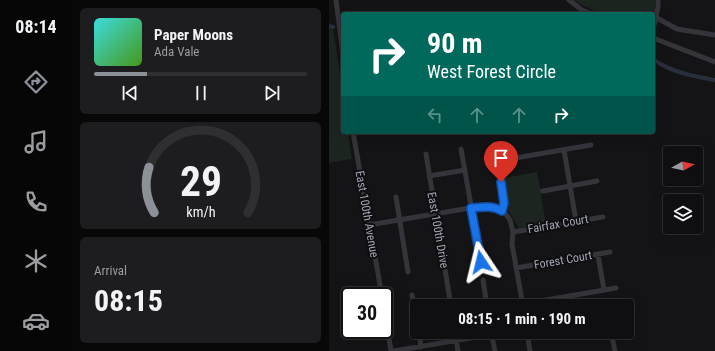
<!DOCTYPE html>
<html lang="en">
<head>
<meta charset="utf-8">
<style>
	body { margin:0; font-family:"Roboto Condensed",sans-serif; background:#1d1c1e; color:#f1f3f6; height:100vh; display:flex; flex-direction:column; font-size:15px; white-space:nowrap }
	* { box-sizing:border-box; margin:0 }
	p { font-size:13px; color:#9b9c9f }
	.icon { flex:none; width:22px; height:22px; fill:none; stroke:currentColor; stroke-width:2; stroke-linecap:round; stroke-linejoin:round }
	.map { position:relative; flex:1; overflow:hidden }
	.details { display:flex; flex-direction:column; gap:8px; padding:8px; background:#080809; width:257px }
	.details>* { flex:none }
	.guide { position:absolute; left:12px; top:12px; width:314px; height:122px; border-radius:4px; box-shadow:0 4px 16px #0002,0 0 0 1px #2f2e30; background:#00695c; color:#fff; overflow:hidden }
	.needle { width:26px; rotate:82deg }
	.buttons { position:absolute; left:334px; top:146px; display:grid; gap:8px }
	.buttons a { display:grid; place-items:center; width:40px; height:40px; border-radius:4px; background:#0f0e10; box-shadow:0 4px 16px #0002,0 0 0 1px #2f2e30; font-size:20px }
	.speed { position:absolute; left:12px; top:287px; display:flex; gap:8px; font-size:20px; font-weight:700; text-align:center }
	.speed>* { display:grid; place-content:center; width:52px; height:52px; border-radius:50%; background:#0f0e10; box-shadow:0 4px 16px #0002,0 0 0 1px #2f2e30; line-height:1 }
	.speed .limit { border:2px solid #111; border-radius:6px; background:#fff; color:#111 }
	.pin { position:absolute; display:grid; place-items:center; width:34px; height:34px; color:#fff; margin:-41px -17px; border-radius:50% 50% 50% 0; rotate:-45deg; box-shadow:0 0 4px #0007 }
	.pin .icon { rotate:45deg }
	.me { position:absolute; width:44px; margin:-22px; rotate:350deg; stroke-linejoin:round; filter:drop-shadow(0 0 3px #0008) }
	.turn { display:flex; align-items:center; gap:14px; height:84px; padding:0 20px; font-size:18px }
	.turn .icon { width:52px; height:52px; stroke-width:2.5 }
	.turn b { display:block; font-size:28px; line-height:34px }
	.lanes { display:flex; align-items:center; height:38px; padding:0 20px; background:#0003; justify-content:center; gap:20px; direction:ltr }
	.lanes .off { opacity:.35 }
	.big { font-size:30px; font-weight:700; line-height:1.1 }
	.details .widget { flex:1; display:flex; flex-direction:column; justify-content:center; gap:6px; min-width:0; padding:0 14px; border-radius:6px; background:#1d1c1e }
	.details .dial { align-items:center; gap:0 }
	.dial svg { height:104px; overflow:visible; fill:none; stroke:#2f2e30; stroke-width:7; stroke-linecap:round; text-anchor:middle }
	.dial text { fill:#f1f3f6; stroke:none }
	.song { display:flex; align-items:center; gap:12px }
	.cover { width:48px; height:48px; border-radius:6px; background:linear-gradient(135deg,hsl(180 70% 55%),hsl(100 70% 35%)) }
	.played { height:4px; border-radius:2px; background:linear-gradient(90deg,#8c9099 25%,#2f2e30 25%) }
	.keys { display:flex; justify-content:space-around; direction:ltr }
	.trip { position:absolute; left:81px; top:299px; width:224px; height:40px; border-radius:4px; background:#0f0e10; box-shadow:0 4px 16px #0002,0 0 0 1px #2f2e30; font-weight:700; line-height:40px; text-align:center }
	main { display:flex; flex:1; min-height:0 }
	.tabs { display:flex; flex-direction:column; width:72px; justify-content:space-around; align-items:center; background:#060606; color:#9b9c9f }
	.tabs .icon { width:28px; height:28px }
	.tabs .on { color:#8c9099 }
	.tabs b { font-size:18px; color:#f1f3f6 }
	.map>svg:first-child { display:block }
	.green { fill:#1d2520 }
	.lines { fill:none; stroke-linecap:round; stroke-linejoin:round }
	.canal { stroke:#292f3a; stroke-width:4 }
	.minor { stroke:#34343a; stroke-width:5 }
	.route-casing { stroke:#114b97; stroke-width:10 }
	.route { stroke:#1a73e8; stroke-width:7 }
	.labels { text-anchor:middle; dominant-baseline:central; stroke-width:4; stroke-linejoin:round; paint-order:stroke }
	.street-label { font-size:12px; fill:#a4a7b6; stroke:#0f0e10 }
</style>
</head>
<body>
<main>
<nav class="tabs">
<b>08:14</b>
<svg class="icon on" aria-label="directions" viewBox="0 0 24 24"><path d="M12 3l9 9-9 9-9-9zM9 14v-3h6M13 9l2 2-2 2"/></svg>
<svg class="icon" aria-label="music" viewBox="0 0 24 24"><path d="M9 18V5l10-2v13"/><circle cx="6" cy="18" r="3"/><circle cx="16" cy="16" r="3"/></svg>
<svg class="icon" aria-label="phone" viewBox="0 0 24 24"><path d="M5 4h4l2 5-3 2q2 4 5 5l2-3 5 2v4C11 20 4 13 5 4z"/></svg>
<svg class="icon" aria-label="climate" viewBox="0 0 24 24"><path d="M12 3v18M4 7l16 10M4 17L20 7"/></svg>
<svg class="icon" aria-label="car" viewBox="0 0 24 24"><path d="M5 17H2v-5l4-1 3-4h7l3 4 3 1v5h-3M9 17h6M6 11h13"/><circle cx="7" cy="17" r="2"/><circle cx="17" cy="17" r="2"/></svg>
</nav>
<section class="details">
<div class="widget">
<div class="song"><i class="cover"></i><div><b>Paper Moons</b><p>Ada Vale</p></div></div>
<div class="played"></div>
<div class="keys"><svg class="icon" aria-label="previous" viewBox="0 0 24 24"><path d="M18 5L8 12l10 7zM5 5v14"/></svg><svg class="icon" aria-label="pause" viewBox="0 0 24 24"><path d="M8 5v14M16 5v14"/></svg><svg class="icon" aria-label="next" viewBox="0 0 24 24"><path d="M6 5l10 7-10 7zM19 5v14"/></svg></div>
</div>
<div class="widget dial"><svg viewBox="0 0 100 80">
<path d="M14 69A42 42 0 1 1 86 69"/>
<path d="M14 69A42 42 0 0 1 10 34" stroke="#8c9099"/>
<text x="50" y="56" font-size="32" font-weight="700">29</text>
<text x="50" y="72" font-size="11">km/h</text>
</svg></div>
<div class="widget"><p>Arrival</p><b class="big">08:15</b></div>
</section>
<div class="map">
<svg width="386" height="351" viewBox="0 0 386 351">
	<rect width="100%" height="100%" fill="#141315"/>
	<path class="green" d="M245 0H326L325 18 324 20V14H272L255 6Z
		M0 26 4 27 14 95V132H19L23 159 0 163Z
		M208 172 211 188 213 189V193L212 195 217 224 190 228 179 210 180 204 175 178Z"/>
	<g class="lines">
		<path class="canal" d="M0 26 4 27
			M324 60 327 61
			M330 63C346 73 367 77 386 80"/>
		<path class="minor" d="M7 0 14 54
			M240 0 253 10 263 14
			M328 18 348 29 386 35
			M324 30 329 7V0
			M324 38 386 62
			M24 132 53 296
			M166 144 175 203 173 211
			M132 149 152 262
			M235 150 247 221
			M97 154 122 306
			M169 161 262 145
			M100 176 136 170
			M214 191 268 181
			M67 197 79 272
			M40 225 153 206 170 209 176 213 181 220 184 232 183 244 194 306
			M184 232 274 217
			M269 255 275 290
			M187 268 281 252
			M154 280 158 306
			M83 295 88 322
			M235 297 237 306
			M194 304 287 288
			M55 310 62 351
			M90 332 92 347
			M126 332 129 351
			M162 332 166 351
			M198 332 201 351
			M282 332 286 351
			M216 337 249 332
			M65 351 177 332"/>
	</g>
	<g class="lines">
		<defs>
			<path id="route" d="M152 262 142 208C153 207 163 205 173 211L175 203 172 182"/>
		</defs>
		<use href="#route" class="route-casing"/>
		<use href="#route" class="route"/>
	</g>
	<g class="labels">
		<g class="street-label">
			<text transform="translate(38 214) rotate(80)">East 100th Avenue</text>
			<text transform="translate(229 224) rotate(-10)">Fairfax Court</text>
			<text transform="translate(109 230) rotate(80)">East 100th Drive</text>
			<text transform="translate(234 260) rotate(-10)">Forest Court</text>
		</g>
	</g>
</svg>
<div class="buttons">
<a><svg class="needle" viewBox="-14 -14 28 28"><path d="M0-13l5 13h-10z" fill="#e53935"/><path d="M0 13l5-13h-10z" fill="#9b9c9f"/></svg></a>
<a><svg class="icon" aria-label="layers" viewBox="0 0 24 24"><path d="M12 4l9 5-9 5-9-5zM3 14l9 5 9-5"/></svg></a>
</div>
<div class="speed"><div class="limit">30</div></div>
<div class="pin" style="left:172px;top:182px;background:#d93025"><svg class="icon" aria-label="arrive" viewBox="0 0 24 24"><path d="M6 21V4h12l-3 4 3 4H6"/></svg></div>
<svg class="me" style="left:152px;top:262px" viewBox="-20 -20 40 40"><path d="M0-17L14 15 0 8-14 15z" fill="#1a73e8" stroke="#fff" stroke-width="4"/></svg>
<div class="trip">08:15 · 1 min · 190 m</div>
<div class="guide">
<div class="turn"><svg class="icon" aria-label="right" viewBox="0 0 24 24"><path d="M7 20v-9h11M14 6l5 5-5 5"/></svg><div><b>90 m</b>West Forest Circle</div></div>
<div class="lanes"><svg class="icon off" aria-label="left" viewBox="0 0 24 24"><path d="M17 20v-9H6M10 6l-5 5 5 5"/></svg><svg class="icon off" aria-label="ahead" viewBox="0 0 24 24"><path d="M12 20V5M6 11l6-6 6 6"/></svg><svg class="icon off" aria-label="ahead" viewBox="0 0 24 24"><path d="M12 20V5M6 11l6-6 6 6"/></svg><svg class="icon" aria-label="right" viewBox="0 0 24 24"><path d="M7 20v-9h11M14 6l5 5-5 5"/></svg></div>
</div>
</div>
</main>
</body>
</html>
